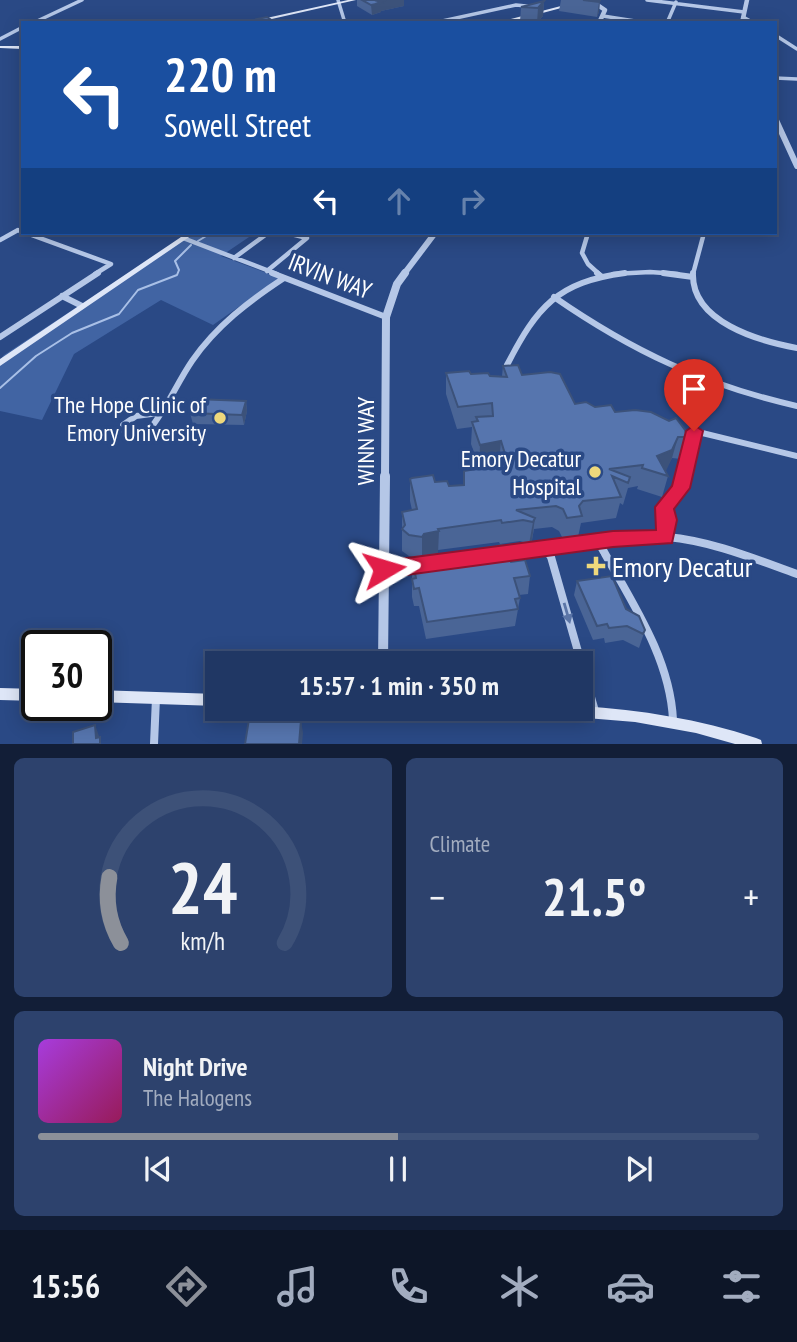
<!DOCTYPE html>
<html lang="en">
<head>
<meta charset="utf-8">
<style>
	body { margin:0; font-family:"PT Sans Narrow",sans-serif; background:#2d426d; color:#f1f3f6; height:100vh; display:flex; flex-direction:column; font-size:26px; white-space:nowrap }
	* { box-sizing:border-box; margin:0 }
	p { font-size:23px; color:#a2acbf }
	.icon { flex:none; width:38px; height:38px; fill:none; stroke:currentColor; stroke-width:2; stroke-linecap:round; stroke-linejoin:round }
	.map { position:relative; height:744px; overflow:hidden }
	.drawer { display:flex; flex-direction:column; gap:14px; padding:14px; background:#121e37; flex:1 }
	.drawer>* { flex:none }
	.top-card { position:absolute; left:21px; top:21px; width:756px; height:214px; border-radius:0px; box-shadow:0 4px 18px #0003,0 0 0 2px #3d5178; background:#1a4fa0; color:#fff; overflow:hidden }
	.speed { position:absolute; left:21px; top:630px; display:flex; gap:14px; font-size:35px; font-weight:700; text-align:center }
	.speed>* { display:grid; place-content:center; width:91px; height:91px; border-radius:50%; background:#203764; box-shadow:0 4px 18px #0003,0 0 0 2px #3d5178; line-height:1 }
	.speed .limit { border:4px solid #111; border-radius:10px; background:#fff; color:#111 }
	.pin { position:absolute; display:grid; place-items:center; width:60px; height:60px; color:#fff; margin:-72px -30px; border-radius:50% 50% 50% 0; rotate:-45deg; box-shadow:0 0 7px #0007 }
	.pin .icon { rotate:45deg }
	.me { position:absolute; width:77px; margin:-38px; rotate:83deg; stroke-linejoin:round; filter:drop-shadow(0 0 5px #0008) }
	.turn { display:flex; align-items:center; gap:24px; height:147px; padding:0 28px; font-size:32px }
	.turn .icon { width:91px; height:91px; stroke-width:2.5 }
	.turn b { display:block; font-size:49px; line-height:60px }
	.lanes { display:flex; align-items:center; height:66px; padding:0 28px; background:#0003; justify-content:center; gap:35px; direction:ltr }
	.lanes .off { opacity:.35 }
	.big { font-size:52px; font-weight:600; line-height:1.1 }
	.drawer .card { flex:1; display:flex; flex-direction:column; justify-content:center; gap:10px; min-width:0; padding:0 24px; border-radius:10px; background:#2d426d }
	.drawer .dial { align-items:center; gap:0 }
	.dial svg { height:182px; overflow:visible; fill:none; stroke:#3d5178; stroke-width:7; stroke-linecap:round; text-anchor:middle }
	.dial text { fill:#f1f3f6; stroke:none }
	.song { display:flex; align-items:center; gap:21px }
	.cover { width:84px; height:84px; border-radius:10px; background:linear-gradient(135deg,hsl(280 70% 55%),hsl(330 70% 35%)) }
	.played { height:7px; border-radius:4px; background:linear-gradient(90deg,#8c9099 50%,#3d5178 50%) }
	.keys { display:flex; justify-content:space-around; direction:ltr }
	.heat { display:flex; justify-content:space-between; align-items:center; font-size:38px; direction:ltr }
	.drawer .tiles { flex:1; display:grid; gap:14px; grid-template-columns:1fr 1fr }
	.card:last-child { grid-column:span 2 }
	.trip { position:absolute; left:205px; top:651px; width:388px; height:70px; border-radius:0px; background:#203764; box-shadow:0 4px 18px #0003,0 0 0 2px #3d5178; font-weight:600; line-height:70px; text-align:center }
	.tabs { display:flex; height:112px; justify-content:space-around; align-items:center; background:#0d1628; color:#a2acbf }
	.tabs .icon { width:49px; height:49px }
	.tabs .selected { color:#8c9099 }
	.tabs b { font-size:32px; color:#f1f3f6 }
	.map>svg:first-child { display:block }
	.green { fill:#4164a3 }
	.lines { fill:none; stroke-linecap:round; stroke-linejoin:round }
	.stream { stroke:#a9c0e7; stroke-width:2 }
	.minor-far3 { stroke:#b5c7e7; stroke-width:3.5 }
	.minor-far2 { stroke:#b5c7e7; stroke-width:4.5 }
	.minor-far1 { stroke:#b5c7e7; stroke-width:6 }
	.minor { stroke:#b5c7e7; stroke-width:8 }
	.tertiary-far3 { stroke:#b5c7e7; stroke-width:4.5 }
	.tertiary-far2 { stroke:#b5c7e7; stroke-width:6 }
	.tertiary-far1 { stroke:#b5c7e7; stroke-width:8 }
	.tertiary { stroke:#b5c7e7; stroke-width:10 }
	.secondary { fill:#dee6f7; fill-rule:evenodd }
	.wall { fill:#4a6596 }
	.shaded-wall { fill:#3c527a }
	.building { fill:#5675ae; stroke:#3c527a; stroke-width:2 }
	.oneway { fill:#5b75a7 }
	.route { fill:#e11d48; stroke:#92132f; stroke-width:2 }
	.poi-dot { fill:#eed87c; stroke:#2a4985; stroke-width:2.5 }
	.labels { text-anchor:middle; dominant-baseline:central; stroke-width:7; stroke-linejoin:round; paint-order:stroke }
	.street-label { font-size:24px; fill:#fff; stroke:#2a4985 }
	.poi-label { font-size:24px; fill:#fff; stroke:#2a4985; text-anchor:end }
	.near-poi-label { font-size:28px; fill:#fff; stroke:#2a4985; text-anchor:start }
</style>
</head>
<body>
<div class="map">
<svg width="797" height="744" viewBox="0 0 797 744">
	<rect width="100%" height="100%" fill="#2a4985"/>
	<path class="green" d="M189 233H255L221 256 280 278 213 325 161 300 74 354 42 420 0 411V360L4 355Z"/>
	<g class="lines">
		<path class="stream" d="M198 241 211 233
			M0 388 36 356 72 333 119 314 138 290 177 275 179 270 175 261 191 245"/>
		<path class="minor-far3" d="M338 0 345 23
			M647 0 744 12
			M603 16 648 23
			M743 17 754 23
			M33 23 82 0
			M433 23 516 5 536 7
			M667 23 676 2
			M775 35 797 49
			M0 39 23 27
			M775 78 797 79"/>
		<path class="minor-far2" d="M26 233 111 264 95 274
			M588 233 582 253 588 264 599 274
			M183 238 277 274
			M0 240 18 230 23 232
			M234 258 268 233
			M267 271 307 238 287 233
			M613 274 650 272 678 274
			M693 274 704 233"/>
		<path class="minor-far1" d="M272 273 386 317
			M597 273 602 277
			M663 273 693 277
			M693 273C691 322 759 341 797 348
			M62 296 82 306
			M554 297C632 351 704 385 797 406
			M0 337 98 273
			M507 365C537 307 557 282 625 273
			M159 413 136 416 123 425 124 431 142 435 149 430C166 410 177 383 192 361 216 326 249 301 284 278
			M682 478 694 431 797 456"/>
		<path class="minor" d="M665 537 667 520 664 507 680 488 683 476
			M598 541C628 597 670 655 673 720
			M545 548 551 557 595 711
			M500 554C555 546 611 532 667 537 712 541 755 559 797 574
			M384 570 420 565
			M154 744 156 698"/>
		<path class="tertiary-far3" d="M590 0 605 10 599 23
			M742 23 747 0"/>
		<path class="tertiary-far2" d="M775 118 797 166
			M404 274 435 233"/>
		<path class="tertiary-far1" d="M385 478 386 317 397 284 405 273"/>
		<path class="tertiary" d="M383 663 385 476"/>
		<path class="secondary" d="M348 0H356L254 23H244Z
			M584 0H591L505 23H496Z
			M0 46H23V49L0 48Z
			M187 233H195L0 366V359Z
			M0 688 37 689V701L0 700Z
			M96 690 217 694V706L96 702Z
			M581 706C641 710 699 719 756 738L761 740 762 744H735L696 733 635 722 574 717 511 715 507 713 505 709H581Z"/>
	</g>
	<path class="wall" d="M357 0H404V6L381 11V12L372 15 357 6Z
		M561 0H600L599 12 597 17 559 11Z
		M544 1 543 16 537 23 520 22 521 7Z
		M503 366 522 375 575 404 595 407 615 412 687 437 681 459 672 458 665 471 668 476 662 497 637 489 638 486 628 488 623 505 620 503 616 518 581 523 578 537 563 539 559 531 552 527 534 529 532 540 529 544 520 541 500 544 499 542 438 550V553L424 555 422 558 496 548 497 546 511 562 530 576 528 594 519 595 520 598 515 626 426 639 419 606H414L412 597V559L421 558 409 556 402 551V512L412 510 410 501V479L435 482 449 486 463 485 464 471 471 470 472 459 476 458 471 444 472 427 457 429 446 394V373L502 376Z
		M246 401 247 411 244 425 193 424 190 413Z
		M577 581 626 609 645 630 639 648 623 640 605 643 604 638 593 640 574 595Z"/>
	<path class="shaded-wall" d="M386 0H404V6L381 11V12L372 15 371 5 378 2Z
		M600 0 599 12 597 17 599 2Z
		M544 1 543 16 537 23 538 8Z
		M246 401 247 411 244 425 242 415Z
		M678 437 672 458 666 471 660 474 657 456Z
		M501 441 499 463 479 466 480 445Z
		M535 518 532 540 529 544 533 522Z
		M439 531 438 553 424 555 422 558V537L424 534Z
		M301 720 303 733 302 744H299Z
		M95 725 99 736 100 744 96 738Z"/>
	<path class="building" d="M362 0H386L378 2 381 3 371 5Z
		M583 0H600L599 2Z
		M544 1 538 8 521 7Z
		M267 17 276 23H262L257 19Z
		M518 365 522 375 550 372 560 374 575 404 586 402 595 407 611 405 615 412 635 410 651 412 669 421 676 418 685 430 687 437H678L672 450 657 456 668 476 642 468 643 465 609 469 630 477 628 483 612 476 621 497 583 501 579 506 582 516 567 518 563 509 556 506 516 510 535 518 533 522 523 520 502 523 501 520 438 529 439 531 424 534 422 537 409 535 402 529 405 525 402 512 417 509 410 479 412 478 433 475 435 482 447 481 449 486 464 485V471L476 469 472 459 505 454 501 441 480 445 472 422 478 421 476 417 493 416 492 403 458 407 446 373 469 371 471 374 488 373 490 376 507 377 503 366Z
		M195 399 246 401 242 415 190 413Z
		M502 545 511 562 525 560 530 576 514 578 520 598 515 599 518 609 427 622 419 588 414 589 412 579 416 578 412 559 497 548V546Z
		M612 576 626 609 639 616 645 630 643 634 627 626 609 628 607 624 597 626 577 581Z
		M249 719 301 720 299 744H245Z
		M95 725 96 738 100 737V744H73V732Z"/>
	<defs><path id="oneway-solid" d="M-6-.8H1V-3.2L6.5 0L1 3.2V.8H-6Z" transform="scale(1.75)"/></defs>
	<use class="oneway" href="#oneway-solid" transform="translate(567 613) rotate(74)"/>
	<path class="route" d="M694 425 703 431 690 488 674 509 677 520 672 543 613 547 384 578 376 575 374 569 376 564 384 561 613 531 656 530 655 507 672 486 686 431Z"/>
	<g class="poi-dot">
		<circle cx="220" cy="418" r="7"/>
		<circle cx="595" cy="472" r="7"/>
		<path d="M592.5 555.5h7v7h7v7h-7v7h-7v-7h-7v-7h7z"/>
	</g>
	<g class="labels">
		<g class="street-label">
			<text transform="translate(330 276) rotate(21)">IRVIN WAY</text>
			<text transform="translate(365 441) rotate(-90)">WINN WAY</text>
		</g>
		<g class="poi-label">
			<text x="206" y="404">The Hope Clinic of<tspan x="206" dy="28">Emory University</tspan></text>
			<text x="581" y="458">Emory Decatur<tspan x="581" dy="28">Hospital</tspan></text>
		</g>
		<g class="near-poi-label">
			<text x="612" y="566">Emory Decatur</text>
		</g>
	</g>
</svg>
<div class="speed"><div class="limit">30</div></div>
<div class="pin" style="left:694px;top:431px;background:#d93025"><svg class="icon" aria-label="arrive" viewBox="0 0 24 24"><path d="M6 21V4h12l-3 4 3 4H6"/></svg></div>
<svg class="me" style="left:384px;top:569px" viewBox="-20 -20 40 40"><path d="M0-17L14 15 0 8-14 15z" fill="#e11d48" stroke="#fff" stroke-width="4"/></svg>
<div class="trip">15:57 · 1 min · 350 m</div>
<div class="top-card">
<div class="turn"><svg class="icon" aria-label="left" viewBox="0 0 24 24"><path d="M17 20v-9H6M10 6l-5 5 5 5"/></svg><div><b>220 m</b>Sowell Street</div></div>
<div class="lanes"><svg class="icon" aria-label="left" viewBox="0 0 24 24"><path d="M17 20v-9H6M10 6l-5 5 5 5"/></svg><svg class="icon off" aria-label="ahead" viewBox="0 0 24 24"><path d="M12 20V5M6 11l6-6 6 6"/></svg><svg class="icon off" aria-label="right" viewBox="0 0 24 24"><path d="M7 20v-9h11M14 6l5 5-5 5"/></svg></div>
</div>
</div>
<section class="drawer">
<div class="tiles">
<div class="card dial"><svg viewBox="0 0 100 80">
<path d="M14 69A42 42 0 1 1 86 69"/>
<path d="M14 69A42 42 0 0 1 9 40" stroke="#8c9099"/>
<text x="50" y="56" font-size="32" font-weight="700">24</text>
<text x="50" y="72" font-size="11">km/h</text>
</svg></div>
<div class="card"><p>Climate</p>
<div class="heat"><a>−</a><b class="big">21.5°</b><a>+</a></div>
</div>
<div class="card">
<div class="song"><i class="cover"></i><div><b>Night Drive</b><p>The Halogens</p></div></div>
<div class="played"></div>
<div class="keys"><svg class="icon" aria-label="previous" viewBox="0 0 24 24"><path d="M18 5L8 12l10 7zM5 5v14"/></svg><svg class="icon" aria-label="pause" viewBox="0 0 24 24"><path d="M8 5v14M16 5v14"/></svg><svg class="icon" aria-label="next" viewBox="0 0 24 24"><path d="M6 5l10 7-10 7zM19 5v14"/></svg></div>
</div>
</div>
</section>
<nav class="tabs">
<b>15:56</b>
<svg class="icon selected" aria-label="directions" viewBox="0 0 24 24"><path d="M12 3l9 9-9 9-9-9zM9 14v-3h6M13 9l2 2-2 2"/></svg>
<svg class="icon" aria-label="music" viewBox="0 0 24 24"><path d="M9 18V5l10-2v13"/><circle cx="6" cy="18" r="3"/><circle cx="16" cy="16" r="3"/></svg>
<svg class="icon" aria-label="phone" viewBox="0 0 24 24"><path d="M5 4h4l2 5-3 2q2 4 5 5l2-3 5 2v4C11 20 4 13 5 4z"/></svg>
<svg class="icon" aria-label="climate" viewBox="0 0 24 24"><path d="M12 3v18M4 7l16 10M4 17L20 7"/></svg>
<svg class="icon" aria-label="car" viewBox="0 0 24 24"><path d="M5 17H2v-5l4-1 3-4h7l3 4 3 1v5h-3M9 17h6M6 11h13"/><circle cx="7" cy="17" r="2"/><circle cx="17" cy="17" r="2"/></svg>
<svg class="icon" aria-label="filters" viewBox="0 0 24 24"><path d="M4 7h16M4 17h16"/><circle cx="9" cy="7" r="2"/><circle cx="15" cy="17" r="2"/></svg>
</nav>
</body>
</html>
